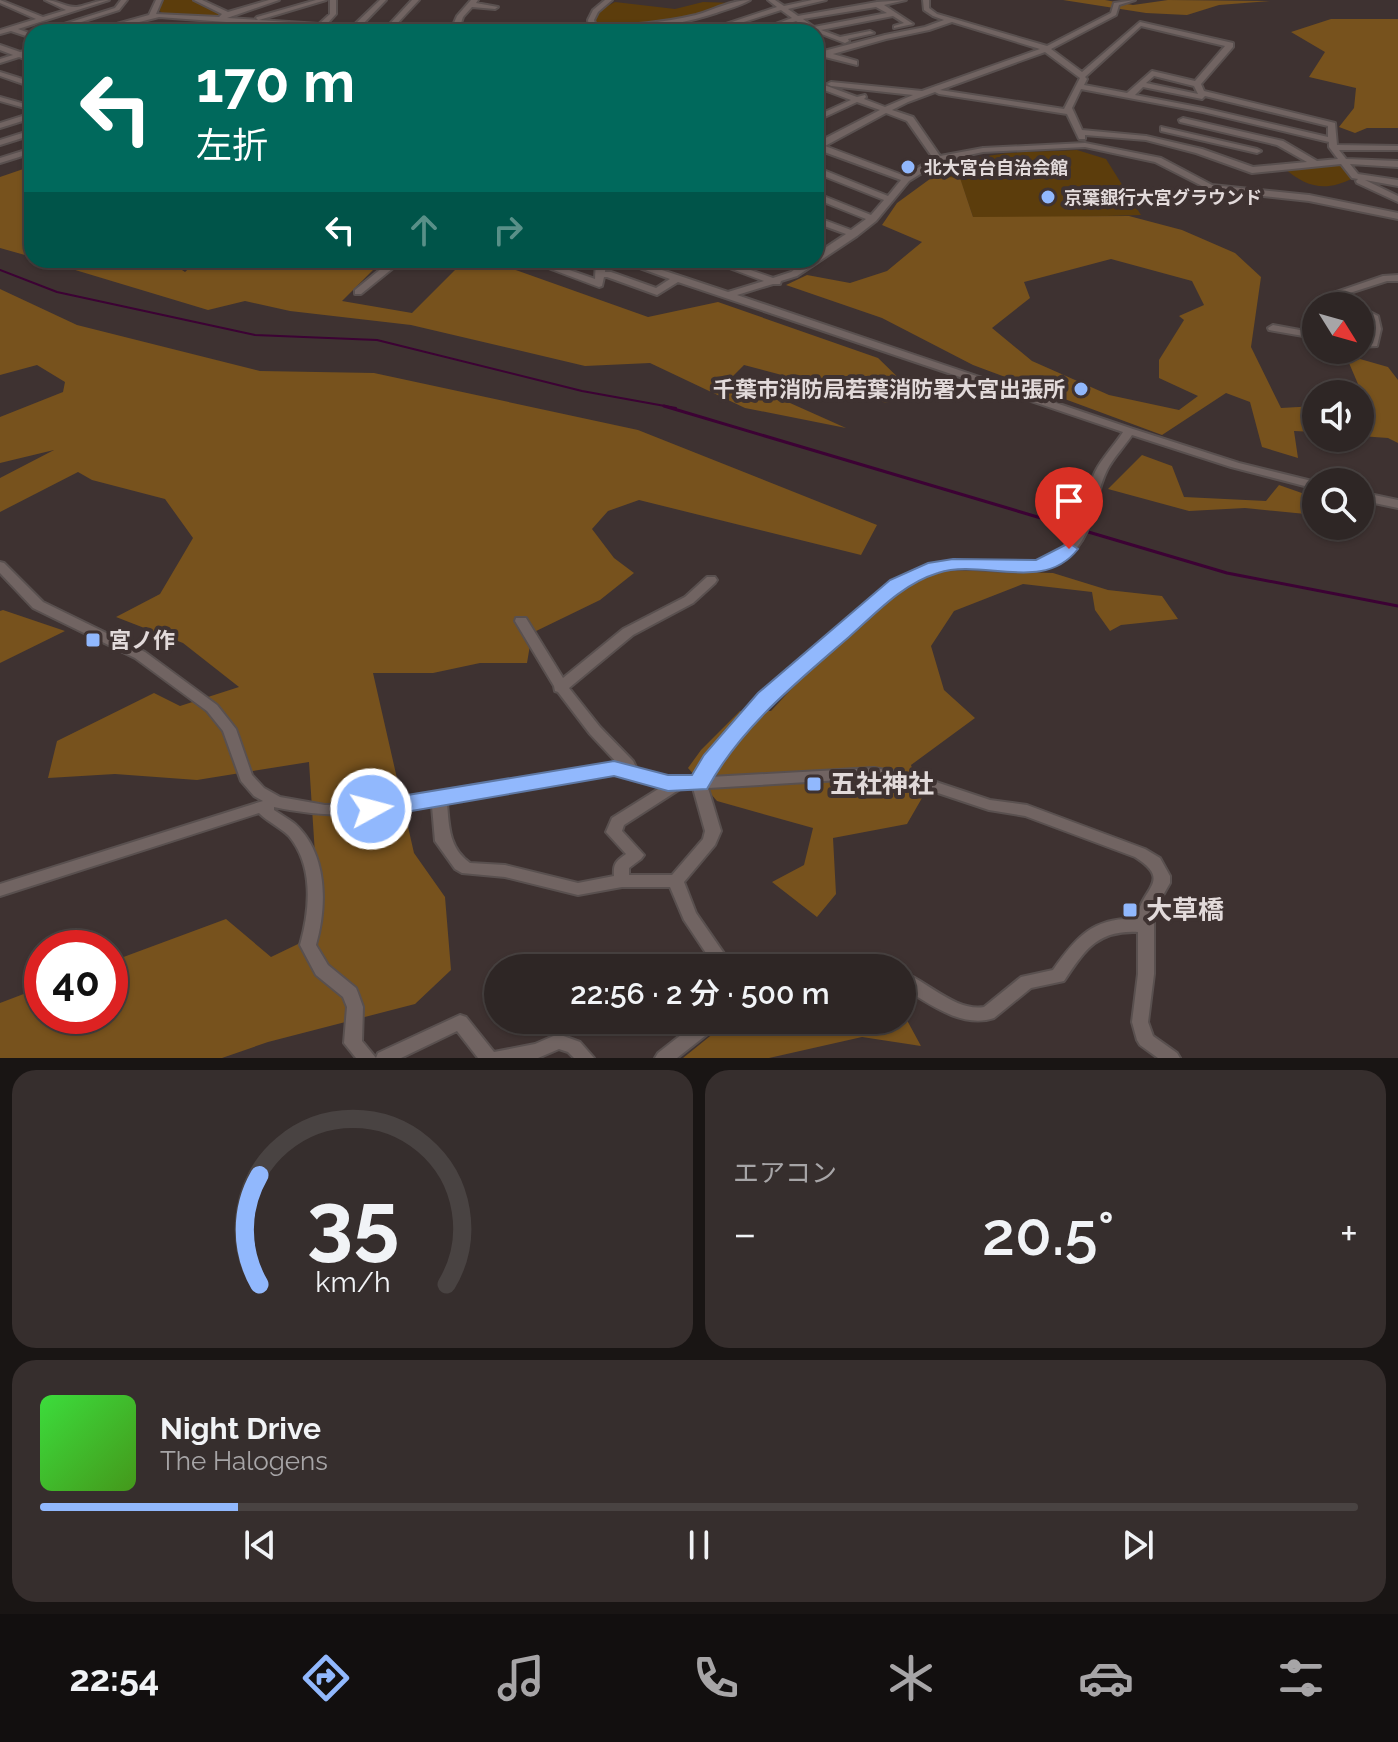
<!DOCTYPE html>
<html lang="ja">
<head>
<meta charset="utf-8">
<style>
	body { margin:0; font-family:Raleway,"Noto Sans JP",sans-serif; background:#362e2d; color:#f1f3f6; height:100vh; display:flex; flex-direction:column; font-size:30px; white-space:nowrap }
	* { box-sizing:border-box; margin:0 }
	p { font-size:26px; color:#a7a5a7 }
	.icon { flex:none; width:44px; height:44px; fill:none; stroke:currentColor; stroke-width:2; stroke-linecap:round; stroke-linejoin:round }
	.map { position:relative; height:1058px; overflow:hidden }
	.sheet { display:flex; flex-direction:column; gap:12px; padding:12px; background:#191514; flex:1 }
	.sheet>* { flex:none }
	.banner { position:absolute; left:24px; top:24px; width:800px; height:244px; border-radius:24px; box-shadow:0 2px 6px #0004,0 0 0 2px #494342; background:#00695c; color:#fff; overflow:hidden }
	.needle { width:52px; rotate:127deg }
	.tools { position:absolute; left:1302px; top:292px; display:grid; gap:16px }
	.tools a { display:grid; place-items:center; width:72px; height:72px; border-radius:50%; background:#2e2625; box-shadow:0 2px 6px #0004,0 0 0 2px #494342; font-size:40px }
	.speed { position:absolute; left:24px; top:930px; display:flex; gap:16px; font-size:40px; font-weight:700; text-align:center }
	.speed>* { display:grid; place-content:center; width:104px; height:104px; border-radius:50%; background:#2e2625; box-shadow:0 2px 6px #0004,0 0 0 2px #494342; line-height:1 }
	.speed .limit { border:12px solid #d22; background:#fff; color:#111 }
	.pin { position:absolute; display:grid; place-items:center; width:68px; height:68px; color:#fff; margin:-82px -34px; border-radius:50% 50% 50% 0; rotate:-45deg; box-shadow:0 0 8px #0007 }
	.pin .icon { rotate:45deg }
	.me { position:absolute; width:88px; margin:-44px; rotate:83deg; stroke-linejoin:round; filter:drop-shadow(0 0 6px #0008) }
	.turn { display:flex; align-items:center; gap:28px; height:168px; padding:0 40px; font-size:36px }
	.turn .icon { width:104px; height:104px; stroke-width:2.5 }
	.turn b { display:block; font-size:56px; line-height:68px }
	.lanes { display:flex; align-items:center; height:76px; padding:0 40px; background:#0003; justify-content:center; gap:40px; direction:ltr }
	.lanes .off { opacity:.35 }
	.big { font-size:60px; font-weight:600; line-height:1.1 }
	.sheet .card { flex:1; display:flex; flex-direction:column; justify-content:center; gap:12px; min-width:0; padding:0 28px; border-radius:24px; background:#362e2d }
	.sheet .dial { align-items:center; gap:0 }
	.dial svg { height:208px; overflow:visible; fill:none; stroke:#494342; stroke-width:7; stroke-linecap:round; text-anchor:middle }
	.dial text { fill:#f1f3f6; stroke:none }
	.song { display:flex; align-items:center; gap:24px }
	.cover { width:96px; height:96px; border-radius:12px; background:linear-gradient(135deg,hsl(120 70% 55%),hsl(100 70% 35%)) }
	.played { height:8px; border-radius:4px; background:linear-gradient(90deg,#91b8fd 15%,#494342 15%) }
	.keys { display:flex; justify-content:space-around; direction:ltr }
	.heat { display:flex; justify-content:space-between; align-items:center; font-size:44px; direction:ltr }
	.sheet .tiles { flex:1; display:grid; gap:12px; grid-template-columns:1fr 1fr }
	.card:last-child { grid-column:span 2 }
	.trip { position:absolute; left:484px; top:954px; width:432px; height:80px; border-radius:40px; background:#2e2625; box-shadow:0 2px 6px #0004,0 0 0 2px #494342; font-weight:600; line-height:80px; text-align:center }
	.tabs { display:flex; height:128px; justify-content:space-around; align-items:center; background:#120f0f; color:#a7a5a7 }
	.tabs .icon { width:56px; height:56px }
	.tabs .on { color:#91b8fd }
	.tabs b { font-size:36px; color:#f1f3f6 }
	.map>svg:first-child { display:block }
	.green { fill:#5c3d0c }
	.forest { fill:#77521d; fill-rule:evenodd }
	.lines { fill:none; stroke-linecap:round; stroke-linejoin:round }
	.stream-far1 { stroke:#3c0234; stroke-width:2 }
	.stream { stroke:#3c0234; stroke-width:3 }
	.minor-casing { stroke:#59504f; stroke-width:4 }
	.minor { fill:#716462; fill-rule:evenodd }
	.route { fill:#91b8fd; stroke:#5e78a4; stroke-width:2 }
	.poi-dot { fill:#91b8fd; stroke:#3e3231; stroke-width:3 }
	.labels { text-anchor:middle; dominant-baseline:central; stroke-width:8; stroke-linejoin:round; paint-order:stroke }
	.far-poi-label { font-size:18px; font-weight:bold; fill:#e2dada; stroke:#3e3231; text-anchor:start }
	.poi-label { font-size:22px; font-weight:bold; fill:#e2dada; stroke:#3e3231; text-anchor:end }
	.near-poi-label { font-size:26px; font-weight:bold; fill:#e2dada; stroke:#3e3231; text-anchor:start }
</style>
</head>
<body>
<div class="map">
<svg width="1398" height="1058" viewBox="0 0 1398 1058">
	<rect width="100%" height="100%" fill="#3e3231"/>
	<path class="green" d="M161 0H194L224 13 218 18 163 14 157 8Z
		M615 2 675 9 703 2 735 3C690 19 645 26 598 29L595 20 598 11Z
		M1077 150 1106 159 1141 215 1005 219 973 217 960 179 935 176C976 148 1029 153 1077 150Z
		M1335 163 1342 165 1353 178C1326 192 1307 188 1284 168Z"/>
	<path class="forest" d="M1063 0H1105L1133 5 1168 0 1270 1 1219 5 1187 15 1146 13Z
		M1331 19H1398V128H1367L1355 133 1339 127 1354 108 1356 88 1309 77 1325 52 1291 32Z
		M32 166V257L0 248V177Z
		M934 176 960 178 973 217 1129 216 1182 230 1235 253 1261 277 1251 347 1281 408 1316 406V432L1294 431 1298 458 1262 447 1250 402 1226 393 1162 435 973 365 882 318 786 285 807 275 850 283 887 271 922 242 882 225 897 203ZM1111 259 1192 281 1204 305 1179 316 1184 320 1159 360V378L1198 396 1179 410 1109 395 1032 361 992 328 1030 298 1024 282Z
		M42 260H167L185 272 198 260H221L219 263C274 270 328 260 383 260L342 301 412 313 465 260H488L648 317 718 302 878 358 909 388 887 403 744 365 732 377 846 428 745 408 650 363 585 366 411 325 290 311 245 301 208 310Z
		M0 289 77 325 260 371 374 373 638 430 877 525 861 555 639 500 608 511 592 529 614 558 634 573 600 600 532 633 527 663H480L433 673H373L414 853 445 897 451 970 415 1004 268 1042 222 1058H0V1003L42 987V1016H110V962L226 919 271 957 298 944 319 916 309 762 197 780 115 774 48 778 57 741 154 693 180 706 239 687 183 643 116 617 160 594 193 538 165 499 92 480 78 472 0 512V478L54 450 0 463V417L63 392 65 382 37 365 0 375Z
		M1360 359 1388 367 1398 380V443L1388 438 1360 436V400L1364 398 1349 363Z
		M1142 455 1172 466 1184 497 1266 501 1279 485 1316 498V515L1245 508 1189 511 1108 489Z
		M952 570 1053 573 1108 590 1162 596 1178 619 1121 625 1110 631 1095 610 1092 592 1023 584 954 611 931 646 944 690 975 718 911 765 922 798 907 824 833 838 836 894 817 917 772 882 804 865 813 828 717 801 688 768 701 750 740 711H771L831 646 914 579Z
		M3 610 65 631 0 663V611Z
		M902 1011 921 1046 862 1037 769 1058H683L730 1020H902Z"/>
	<g class="lines">
		<path class="stream-far1" d="M0 270 57 292 255 335 377 340 582 391 676 408"/>
		<path class="stream" d="M664 406 1078 529
			M1085 531 1227 573 1398 606"/>
		<defs>
			<path id="minor" d="M0 0 43 17 66 10 45 0C56 0 67 8 77 7 88 5 97 0 109 0L18 29 32 34V38L11 31 0 34V30L36 19 0 3Z
				M121 0H127L119 10 50 32H39L115 8Z
				M156 0H162L156 14 219 17 222 14 194 0H202L228 12 269 0H279L227 18 258 20 256 18 257 17 316 0H326L259 20 319 24 330 14V0H336V14L326 25 353 26 380 0H386L360 27 385 29 412 0H419L392 29 405 32 320 29 159 17 100 32H88L149 15Z
				M471 0H478L476 3 498 7 495 9 472 7 463 17 458 32H450L457 16Z
				M605 0H612L598 12 594 20 596 26C632 25 662 23 696 15 714 10 731 0 750 0 740 6 727 9 716 13 640 38 559 32 479 32L483 30 589 27 588 20 593 10Z
				M768 0H775L784 6 812 0H826L788 9 798 16 877 2 906 0 884 5 913 24 894 28V26L904 23 893 16 821 30 840 37 870 31 874 33 848 39 849 41 845 43 811 30 796 21 765 32H754L792 18 781 10 713 32H702L777 7ZM876 7 887 13 814 27 803 19Z
				M923 0H929V8L937 14 1047 46 1111 13 1114 3 1135 0 1119 5 1116 15 1051 49 1082 72 1140 22 1233 43V47L1201 84 1204 91 1335 123 1337 145 1398 146V150H1339L1346 159 1398 161V167L1350 164 1358 174 1398 180V186L1365 180 1398 196V202L1357 183 1356 181 1358 179 1352 178 1341 164 1252 173 1196 153 1146 140 1085 135V139H1079L1067 114 939 94 935 92 908 102 892 110 913 117 940 156 983 148 1085 143 1161 158 1212 185 1309 195 1398 213V219L1309 201 1210 190 1155 162 1085 147 983 152 941 161 909 181 876 221 857 236 797 276 781 281 780 284H773L737 295 1133 429 1239 463 1316 482V489L1231 467 1132 435C1124 447 1113 458 1107 470 1093 498 1095 536 1067 557 1028 585 980 562 937 571 903 579 878 607 852 629 800 674 746 718 710 777L874 768 915 775 990 800 1027 805 1145 849 1160 858 1170 876V883L1154 911V974L1148 1022 1153 1036 1177 1053 1180 1058H1158L1140 1045 1137 1040 1132 1022 1138 974V932C1097 930 1085 950 1064 981L1031 988 994 1018C962 1029 928 1003 902 987V972C927 981 956 1012 984 1007L1021 977 1053 970C1077 936 1094 917 1138 919 1138 889 1175 882 1135 857L1025 816 989 810 914 785 874 778 708 788 721 831 715 845 684 882 696 913 734 968H716L684 920 670 887H622L578 895 505 877 462 873 455 869 435 841 432 806C376 816 330 819 274 807V810C281 815 289 819 295 824 328 854 327 906 316 945L328 965 356 988 358 993 363 1007 362 1041 376 1058 378 1053 460 1015 466 1017 494 1052 535 1044 558 1034 580 1042 594 1058H574L568 1052 559 1049 538 1058H478L457 1031 401 1058H356L344 1043 347 1007 343 997 316 975 300 945C310 910 314 866 289 836 280 827 268 822 259 813L0 896V884L263 801 254 796 241 781 223 731 207 711 135 658 33 608 0 573V562L4 563 43 602 145 652 217 705 236 729 252 775 264 788 280 797 325 805 389 803 614 764 619 765 590 734 558 692 555 691 554 686 515 621 516 618H526L563 678 623 629 685 597 707 577H715L717 580 715 583 693 603 633 635 569 688 600 727 633 761 637 769 677 779 695 778C733 716 786 671 841 625 869 602 895 574 931 565 973 554 1025 579 1061 549 1083 531 1083 497 1095 472 1102 458 1114 446 1123 432L678 282 657 295 607 277H604L602 286 599 287 527 260H541L595 279 596 260H606L605 272H611L656 288 670 279 618 260H632L728 292 764 281 708 260H722L773 278 791 272 808 260H816V254L846 234 816 223V217L851 230 866 219 816 199V193L871 215 884 200 816 173V167L888 196 901 180 816 149V143L880 110 857 102 816 121V116L851 100 816 87V82L857 97 865 95 866 97 864 99 885 107 913 95 831 86 827 84 831 82 922 91 1040 49 952 22 929 30 886 39 833 54 857 61V65L825 57 816 59V55L820 52 885 35 925 27 944 20 933 16 924 10ZM1141 26 1225 46 1195 81 1152 71 1127 93 1084 85 1087 79 1085 77ZM1045 52 1080 78 1064 109 940 90ZM1154 76 1194 86 1198 94 1146 83ZM1143 87 1202 99 1205 96 1328 126V137L1203 108 1135 95ZM1081 89 1203 112 1329 142V147L1338 159 1317 161 1283 141 1183 118 1179 120 1180 122 1277 145 1307 162 1253 167 1202 149 1146 136 1082 130 1072 108ZM886 113 907 121 933 158 905 176 825 146ZM614 774 663 786 612 818 606 832 626 854C616 861 613 864 614 876L578 883 505 865 470 863C449 848 449 827 447 803ZM693 788 705 831 703 839 672 875H629V868L641 859 644 855 622 831 624 825 680 789Z
				M160 26 219 30 223 32 160 30 138 32Z
				M0 45 20 52 32 49V53L26 55 32 57V62L19 57 0 63V59L13 55 0 50Z
				M0 72 32 82V87L0 76Z
				M0 97 32 106V110L0 101Z
				M32 113V118L0 128V123Z
				M1161 127 1257 149 1261 151 1257 153 1161 131Z
				M32 130V135L0 145V140Z
				M32 148V153L0 163V158Z
				M392 260H403L361 294H355V290Z
				M1398 275V281H1387L1334 298 1352 306H1338L1319 298 1383 276Z
				M1360 307 1378 316 1381 329 1377 346 1360 347V341H1369L1371 329 1368 318 1360 314Z
				M1273 325 1316 333V345L1312 344 1309 337 1269 330 1268 328Z
				M1360 492 1398 500V508L1360 500Z
				M700 1020H721L719 1025 677 1058H655L658 1053Z"/>
		</defs>
		<use href="#minor" class="minor-casing"/>
		<use href="#minor" class="minor"/>
	</g>
	<path class="route" d="M1069 543 1078 549C1043 594 983 558 938 573 902 584 876 613 849 637 796 683 741 727 707 789L668 791 614 776 371 818 363 815 360 809 363 804 371 801 614 761 668 775H692L704 755 758 693 890 580 928 563 953 559 1036 560Z"/>
	<g class="poi-dot">
		<circle cx="908" cy="167" r="8"/>
		<circle cx="1048" cy="197" r="8"/>
		<circle cx="1081" cy="389" r="8"/>
		<rect x="85" y="632" width="16" height="16" rx="4"/>
		<rect x="806" y="776" width="16" height="16" rx="4"/>
		<rect x="1122" y="902" width="16" height="16" rx="4"/>
	</g>
	<g class="labels">
		<g class="far-poi-label">
			<text x="924" y="167">北大宮台自治会館</text>
			<text x="1064" y="197">京葉銀行大宮グラウンド</text>
		</g>
		<g class="poi-label">
			<text x="1065" y="389">千葉市消防局若葉消防署大宮出張所</text>
			<text x="109" y="640" text-anchor="start">宮ノ作</text>
		</g>
		<g class="near-poi-label">
			<text x="830" y="784">五社神社</text>
			<text x="1146" y="910">大草橋</text>
		</g>
	</g>
</svg>
<div class="tools">
<a><svg class="needle" viewBox="-14 -14 28 28"><path d="M0-13l5 13h-10z" fill="#e53935"/><path d="M0 13l5-13h-10z" fill="#a7a5a7"/></svg></a>
<a><svg class="icon" aria-label="sound" viewBox="0 0 24 24"><path d="M4 9h4l5-4v14l-5-4H4zM17 9q2 3 0 6"/></svg></a>
<a><svg class="icon" aria-label="search" viewBox="0 0 24 24"><circle cx="10" cy="10" r="6"/><path d="M15 15l6 6"/></svg></a>
</div>
<div class="speed"><div class="limit">40</div></div>
<div class="pin" style="left:1069px;top:549px;background:#d93025"><svg class="icon" aria-label="arrive" viewBox="0 0 24 24"><path d="M6 21V4h12l-3 4 3 4H6"/></svg></div>
<svg class="me" style="left:371px;top:809px" viewBox="-20 -20 40 40"><circle r="17" fill="#91b8fd" stroke="#fff" stroke-width="3"/><path d="M0-11L8 9 0 5-8 9z" fill="#fff"/></svg>
<div class="trip">22:56 · 2 分 · 500 m</div>
<div class="banner">
<div class="turn"><svg class="icon" aria-label="left" viewBox="0 0 24 24"><path d="M17 20v-9H6M10 6l-5 5 5 5"/></svg><div><b>170 m</b>左折</div></div>
<div class="lanes"><svg class="icon" aria-label="left" viewBox="0 0 24 24"><path d="M17 20v-9H6M10 6l-5 5 5 5"/></svg><svg class="icon off" aria-label="ahead" viewBox="0 0 24 24"><path d="M12 20V5M6 11l6-6 6 6"/></svg><svg class="icon off" aria-label="right" viewBox="0 0 24 24"><path d="M7 20v-9h11M14 6l5 5-5 5"/></svg></div>
</div>
</div>
<section class="sheet">
<div class="tiles">
<div class="card dial"><svg viewBox="0 0 100 80">
<path d="M14 69A42 42 0 1 1 86 69"/>
<path d="M14 69A42 42 0 0 1 14 27" stroke="#91b8fd"/>
<text x="50" y="56" font-size="32" font-weight="700">35</text>
<text x="50" y="72" font-size="11">km/h</text>
</svg></div>
<div class="card"><p>エアコン</p>
<div class="heat"><a>−</a><b class="big">20.5°</b><a>+</a></div>
</div>
<div class="card">
<div class="song"><i class="cover"></i><div><b>Night Drive</b><p>The Halogens</p></div></div>
<div class="played"></div>
<div class="keys"><svg class="icon" aria-label="previous" viewBox="0 0 24 24"><path d="M18 5L8 12l10 7zM5 5v14"/></svg><svg class="icon" aria-label="pause" viewBox="0 0 24 24"><path d="M8 5v14M16 5v14"/></svg><svg class="icon" aria-label="next" viewBox="0 0 24 24"><path d="M6 5l10 7-10 7zM19 5v14"/></svg></div>
</div>
</div>
</section>
<nav class="tabs">
<b>22:54</b>
<svg class="icon on" aria-label="directions" viewBox="0 0 24 24"><path d="M12 3l9 9-9 9-9-9zM9 14v-3h6M13 9l2 2-2 2"/></svg>
<svg class="icon" aria-label="music" viewBox="0 0 24 24"><path d="M9 18V5l10-2v13"/><circle cx="6" cy="18" r="3"/><circle cx="16" cy="16" r="3"/></svg>
<svg class="icon" aria-label="phone" viewBox="0 0 24 24"><path d="M5 4h4l2 5-3 2q2 4 5 5l2-3 5 2v4C11 20 4 13 5 4z"/></svg>
<svg class="icon" aria-label="climate" viewBox="0 0 24 24"><path d="M12 3v18M4 7l16 10M4 17L20 7"/></svg>
<svg class="icon" aria-label="car" viewBox="0 0 24 24"><path d="M5 17H2v-5l4-1 3-4h7l3 4 3 1v5h-3M9 17h6M6 11h13"/><circle cx="7" cy="17" r="2"/><circle cx="17" cy="17" r="2"/></svg>
<svg class="icon" aria-label="filters" viewBox="0 0 24 24"><path d="M4 7h16M4 17h16"/><circle cx="9" cy="7" r="2"/><circle cx="15" cy="17" r="2"/></svg>
</nav>
</body>
</html>
